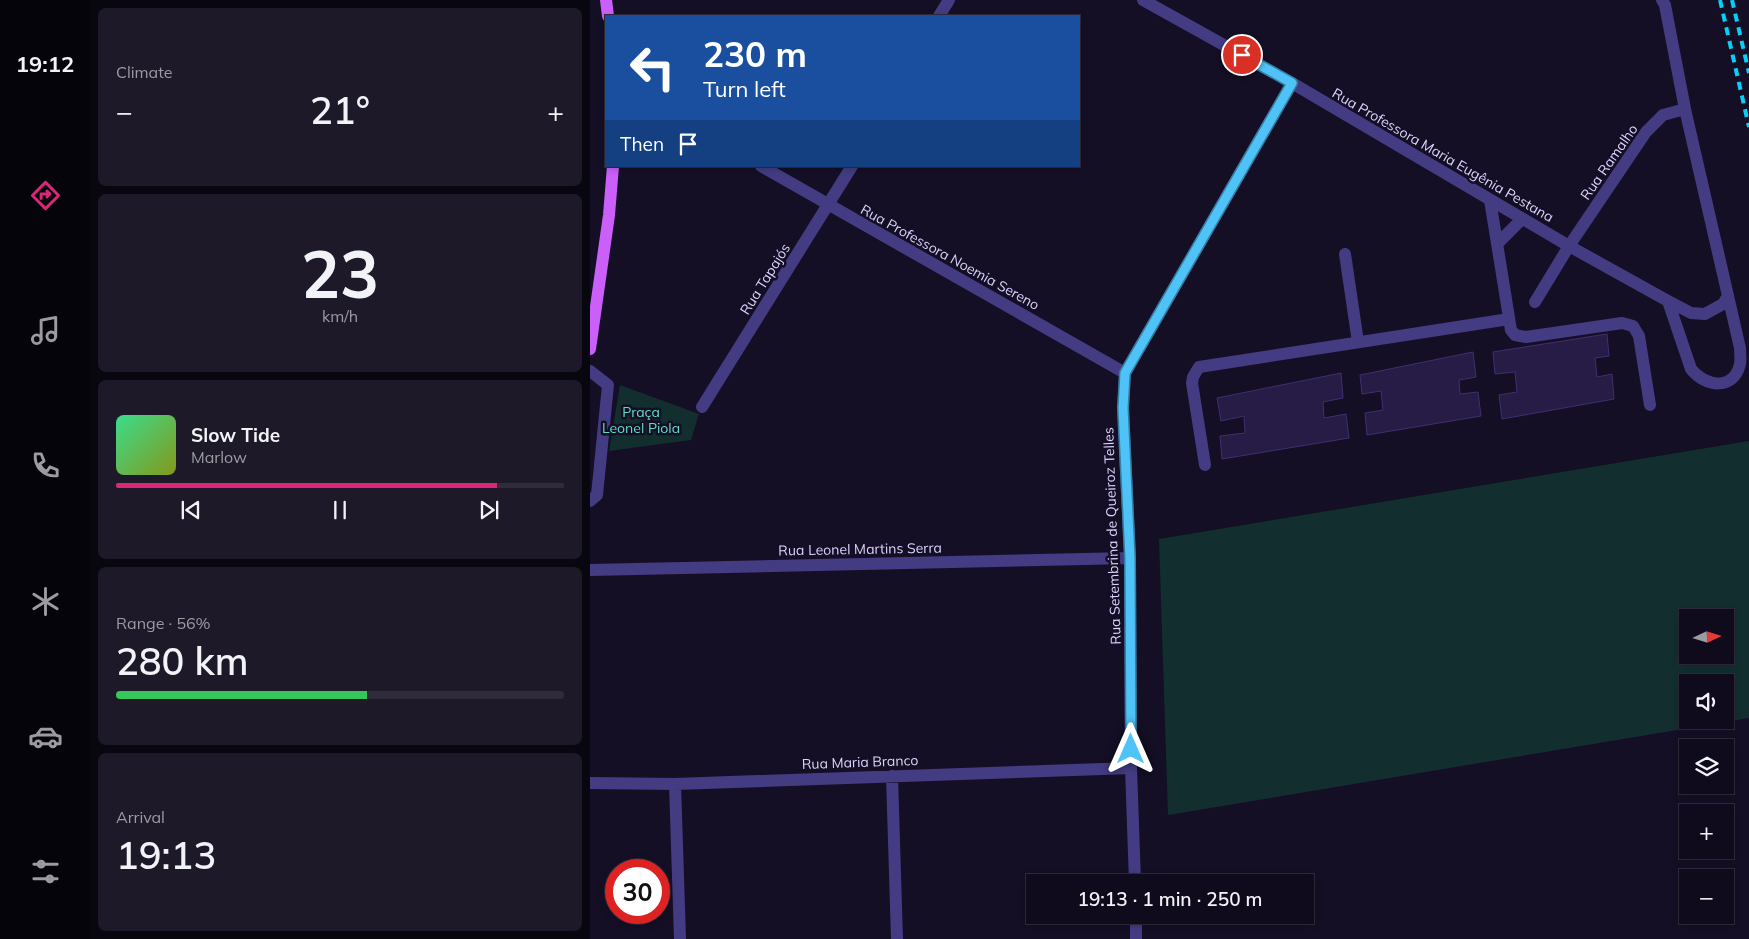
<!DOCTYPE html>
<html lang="en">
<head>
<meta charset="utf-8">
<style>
	body { margin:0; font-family:Mulish,sans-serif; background:#1d1929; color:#f1f3f6; height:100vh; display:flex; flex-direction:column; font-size:19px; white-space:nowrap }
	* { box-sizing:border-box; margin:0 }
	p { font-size:16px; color:#9b9ba3 }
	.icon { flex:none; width:28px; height:28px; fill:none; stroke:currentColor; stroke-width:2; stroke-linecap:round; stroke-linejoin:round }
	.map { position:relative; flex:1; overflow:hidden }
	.side { display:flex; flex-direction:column; gap:8px; padding:8px; background:#08060f; width:500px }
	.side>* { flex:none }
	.banner { position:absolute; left:15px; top:15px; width:475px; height:152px; border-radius:0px; box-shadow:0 2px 8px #0003,0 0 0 1px #2f2b3b; background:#1a4fa0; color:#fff; overflow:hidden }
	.needle { width:32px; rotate:86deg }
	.buttons { position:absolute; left:1089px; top:609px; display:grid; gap:10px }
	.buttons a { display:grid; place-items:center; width:55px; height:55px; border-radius:0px; background:#0f0b1c; box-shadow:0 2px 8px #0003,0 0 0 1px #2f2b3b; font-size:25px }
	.speed { position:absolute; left:15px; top:859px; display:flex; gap:10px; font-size:25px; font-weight:700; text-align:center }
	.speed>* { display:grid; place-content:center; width:65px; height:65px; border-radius:50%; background:#0f0b1c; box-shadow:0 2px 8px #0003,0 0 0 1px #2f2b3b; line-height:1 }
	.speed .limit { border:8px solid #d22; background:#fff; color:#111 }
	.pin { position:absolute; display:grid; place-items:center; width:42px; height:42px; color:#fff; margin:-21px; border:2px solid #fff; border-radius:50%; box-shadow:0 1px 5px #0007 }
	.me { position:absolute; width:55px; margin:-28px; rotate:0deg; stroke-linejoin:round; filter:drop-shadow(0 0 4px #0008) }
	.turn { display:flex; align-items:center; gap:18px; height:105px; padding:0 15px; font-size:22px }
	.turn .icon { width:65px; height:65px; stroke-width:2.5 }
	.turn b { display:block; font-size:35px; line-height:42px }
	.then { display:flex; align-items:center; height:48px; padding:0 15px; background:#0003; gap:10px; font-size:19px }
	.big { font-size:38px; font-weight:600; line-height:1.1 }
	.side .widget { flex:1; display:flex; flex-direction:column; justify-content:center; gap:8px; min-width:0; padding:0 18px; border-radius:8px; background:#1d1929 }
	.side .dial { align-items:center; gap:0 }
	.dial b { font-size:65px; line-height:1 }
	.song { display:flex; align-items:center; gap:15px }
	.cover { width:60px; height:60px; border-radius:8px; background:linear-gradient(135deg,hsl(150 70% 55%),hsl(70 70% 35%)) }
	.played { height:5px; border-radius:2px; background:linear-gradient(90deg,#db2777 85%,#2f2b3b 85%) }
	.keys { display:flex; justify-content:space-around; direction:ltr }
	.heat { display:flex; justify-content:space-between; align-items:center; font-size:28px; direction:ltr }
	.charge { height:8px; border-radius:4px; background:linear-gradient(90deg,#34c759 56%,#2f2b3b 0) }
	.trip { position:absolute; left:436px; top:874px; width:288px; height:50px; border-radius:0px; background:#0f0b1c; box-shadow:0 2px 8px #0003,0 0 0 1px #2f2b3b; font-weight:600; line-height:50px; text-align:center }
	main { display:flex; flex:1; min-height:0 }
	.dock { display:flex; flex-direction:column; width:90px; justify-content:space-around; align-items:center; background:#06040b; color:#9b9ba3 }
	.dock .icon { width:35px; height:35px }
	.dock .current { color:#db2777 }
	.dock b { font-size:22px; color:#f1f3f6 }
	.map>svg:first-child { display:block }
	.green { fill:#132e2f; fill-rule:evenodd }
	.building { fill:#271c45; stroke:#402f70 }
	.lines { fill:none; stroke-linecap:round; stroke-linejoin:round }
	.minor { stroke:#433c82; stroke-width:12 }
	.major { stroke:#cb5ffa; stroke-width:12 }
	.rail { stroke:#07cff7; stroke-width:4; stroke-dasharray:8 6; stroke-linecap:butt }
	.route-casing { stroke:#337fa1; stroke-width:12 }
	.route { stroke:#4fc3f7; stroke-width:9 }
	.labels { text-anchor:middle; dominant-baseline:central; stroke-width:5; stroke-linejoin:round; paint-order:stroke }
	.street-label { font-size:14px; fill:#dcd4fe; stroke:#140f25 }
	.park-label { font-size:14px; fill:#62dcc6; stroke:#140f25 }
</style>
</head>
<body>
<main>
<nav class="dock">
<b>19:12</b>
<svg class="icon current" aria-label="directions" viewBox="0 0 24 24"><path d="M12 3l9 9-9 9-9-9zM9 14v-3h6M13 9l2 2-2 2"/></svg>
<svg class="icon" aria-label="music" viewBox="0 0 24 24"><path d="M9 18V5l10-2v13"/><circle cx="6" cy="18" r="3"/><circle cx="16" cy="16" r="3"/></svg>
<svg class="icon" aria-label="phone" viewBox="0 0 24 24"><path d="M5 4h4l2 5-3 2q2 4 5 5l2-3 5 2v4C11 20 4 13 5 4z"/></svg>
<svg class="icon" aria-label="climate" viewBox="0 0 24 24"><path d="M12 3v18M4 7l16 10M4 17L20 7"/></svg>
<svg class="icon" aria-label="car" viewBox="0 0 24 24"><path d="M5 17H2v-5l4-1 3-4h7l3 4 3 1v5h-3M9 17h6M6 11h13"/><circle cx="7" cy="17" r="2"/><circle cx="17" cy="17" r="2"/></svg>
<svg class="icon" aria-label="filters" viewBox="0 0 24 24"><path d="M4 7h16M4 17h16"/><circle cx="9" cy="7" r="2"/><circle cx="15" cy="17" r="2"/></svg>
</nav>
<section class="side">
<div class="widget"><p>Climate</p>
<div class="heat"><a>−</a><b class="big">21°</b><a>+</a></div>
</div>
<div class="widget dial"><b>23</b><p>km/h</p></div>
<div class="widget">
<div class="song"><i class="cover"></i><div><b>Slow Tide</b><p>Marlow</p></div></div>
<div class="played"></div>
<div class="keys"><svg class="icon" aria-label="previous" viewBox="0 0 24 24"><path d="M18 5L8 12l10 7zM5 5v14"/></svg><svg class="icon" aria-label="pause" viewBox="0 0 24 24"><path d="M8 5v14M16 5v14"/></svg><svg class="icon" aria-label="next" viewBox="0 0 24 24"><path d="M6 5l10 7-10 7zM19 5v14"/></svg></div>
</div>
<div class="widget"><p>Range · 56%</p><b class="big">280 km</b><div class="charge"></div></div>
<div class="widget"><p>Arrival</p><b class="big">19:13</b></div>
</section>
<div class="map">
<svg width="1159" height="939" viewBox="0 0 1159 939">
	<rect width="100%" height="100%" fill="#140f25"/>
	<path class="green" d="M30 385 109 414 101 440 19 451Z
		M1159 441V718L578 815 569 539ZM1098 618H1135V655H1098ZM1098 682H1135V720H1098Z"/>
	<path class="building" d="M1017 334 1019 356 1005 358 1007 377 1022 374 1024 399 912 419 909 395 927 392 925 372 905 374 903 352Z
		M883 352 886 377 869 380 870 394 888 392 891 416 777 435 775 413 793 410 791 391 772 394 770 375Z
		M751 373 753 398 733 402 734 418 756 414 759 438 632 459 630 436 655 433 654 416 631 421 627 398Z"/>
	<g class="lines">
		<path class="minor" d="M553 0 702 83 979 246 1078 301 1101 313 1115 314 1133 304 1138 296
			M1072 0 1075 5 1095 109 1150 348C1150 353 1151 360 1150 364 1144 391 1115 387 1101 369L1078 301
			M349 16 359 0
			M171 166 535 373
			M900 200 921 330 925 335 936 337 1032 323 1043 326 1049 336 1060 405
			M907 244 932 219
			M755 254 768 342
			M945 302 979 246 1056 132 1073 115 1095 109
			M0 371 18 385 7 495 0 501
			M112 407 262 166
			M615 465 602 383 603 377 609 367 919 319
			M0 570 540 558
			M302 776 307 939
			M0 783 85 784 541 768
			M85 784 90 939
			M545 882 541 768 540 558 533 408 535 373 702 83
			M546 915V939"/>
		<path class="major" d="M16 0 18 16
			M0 349 19 215 23 166"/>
		<path class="rail" d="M1130 0 1159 127
			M1142 0 1159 73"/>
	</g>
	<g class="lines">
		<defs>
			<path id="route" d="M541 749 540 558 533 408 535 373 702 83 652 55"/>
		</defs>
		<use href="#route" class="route-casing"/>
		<use href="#route" class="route"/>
	</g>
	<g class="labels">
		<g class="street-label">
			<text transform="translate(853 155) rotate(30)">Rua Professora Maria Eugênia Pestana</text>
			<text transform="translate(1019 162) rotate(-55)">Rua Ramalho</text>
			<text transform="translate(360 257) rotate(29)">Rua Professora Noemia Sereno</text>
			<text transform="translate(175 279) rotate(-58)">Rua Tapajós</text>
			<text transform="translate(522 536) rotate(-92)">Rua Setembrina de Queiroz Telles</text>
			<text transform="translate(270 549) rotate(-1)">Rua Leonel Martins Serra</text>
			<text transform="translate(270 762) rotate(-2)">Rua Maria Branco</text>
		</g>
		<g class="park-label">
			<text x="51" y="412">Praça<tspan x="51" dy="16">Leonel Piola</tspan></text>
		</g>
	</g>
</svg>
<div class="buttons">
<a><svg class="needle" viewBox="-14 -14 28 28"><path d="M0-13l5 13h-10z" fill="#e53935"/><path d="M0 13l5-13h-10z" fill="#9b9ba3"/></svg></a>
<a><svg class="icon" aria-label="sound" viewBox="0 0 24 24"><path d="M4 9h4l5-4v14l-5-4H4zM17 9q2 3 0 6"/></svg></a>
<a><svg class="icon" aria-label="layers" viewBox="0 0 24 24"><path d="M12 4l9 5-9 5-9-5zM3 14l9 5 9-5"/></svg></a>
<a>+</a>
<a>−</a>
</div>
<div class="speed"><div class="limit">30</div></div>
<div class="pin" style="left:652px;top:55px;background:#d93025"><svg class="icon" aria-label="arrive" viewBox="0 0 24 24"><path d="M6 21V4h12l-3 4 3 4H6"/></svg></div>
<svg class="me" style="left:541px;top:749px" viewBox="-20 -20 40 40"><path d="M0-17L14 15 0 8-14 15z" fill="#4fc3f7" stroke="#fff" stroke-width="4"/></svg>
<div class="trip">19:13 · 1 min · 250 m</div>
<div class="banner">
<div class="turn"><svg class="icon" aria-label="left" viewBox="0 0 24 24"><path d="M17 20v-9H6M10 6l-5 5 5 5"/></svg><div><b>230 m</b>Turn left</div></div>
<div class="then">Then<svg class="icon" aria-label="arrive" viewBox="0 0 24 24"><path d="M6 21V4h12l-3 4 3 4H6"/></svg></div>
</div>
</div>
</main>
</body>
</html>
